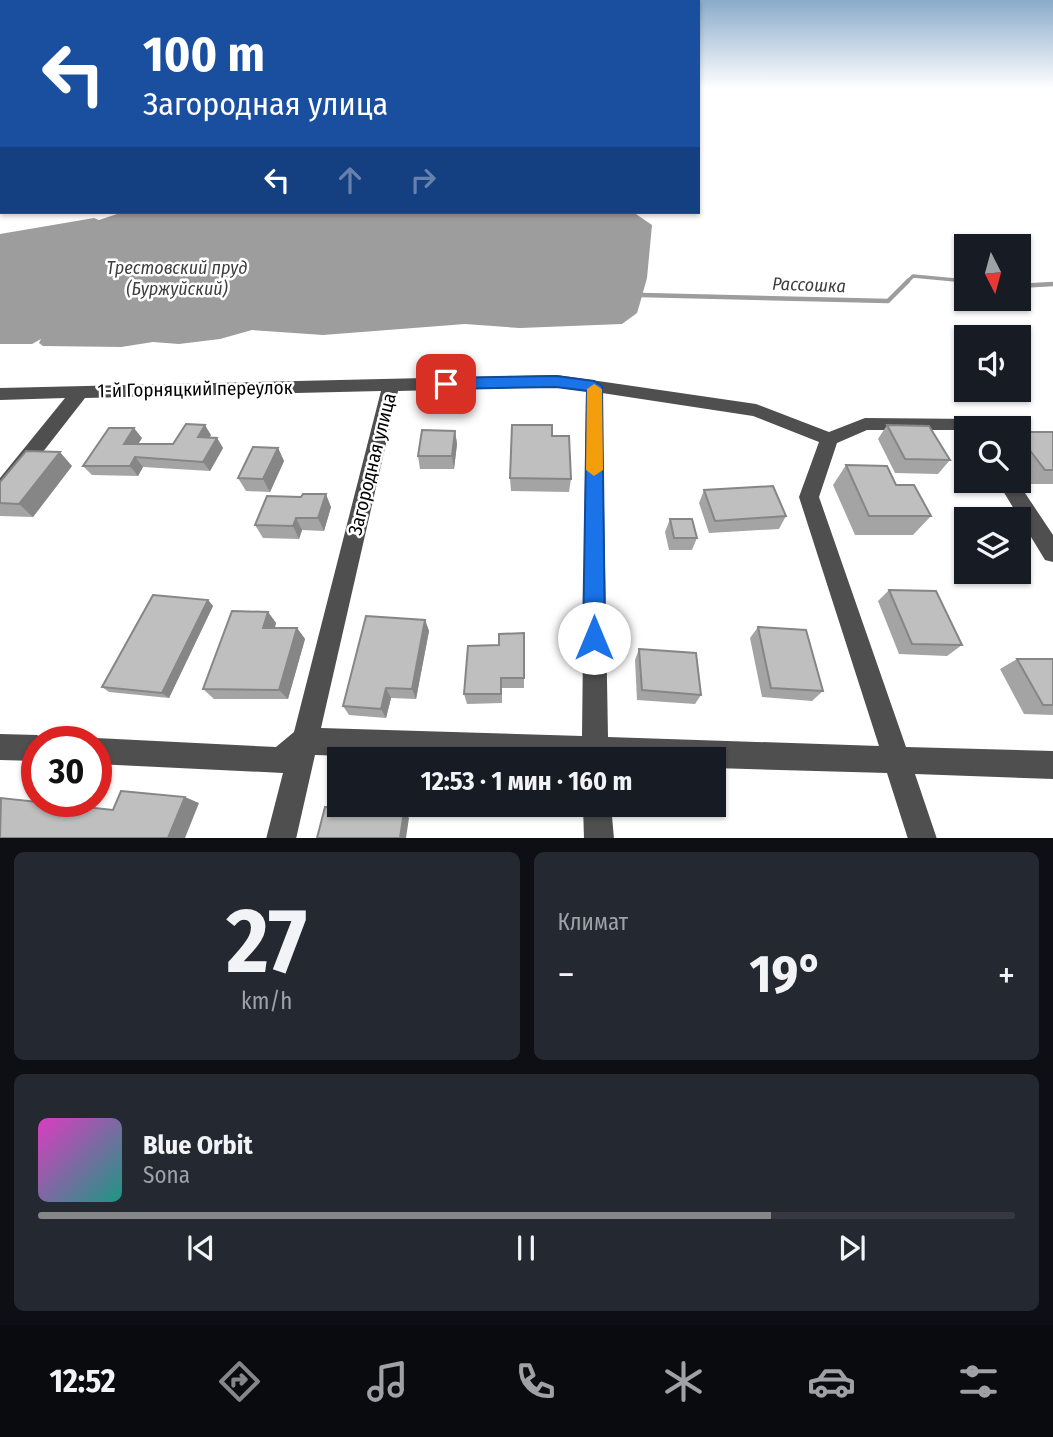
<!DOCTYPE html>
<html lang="ru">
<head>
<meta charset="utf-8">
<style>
	body { margin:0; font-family:"Fira Sans Condensed",sans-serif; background:#242831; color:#f1f3f6; height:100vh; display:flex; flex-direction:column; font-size:26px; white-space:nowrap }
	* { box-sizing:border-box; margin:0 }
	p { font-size:23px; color:#9ea1a6 }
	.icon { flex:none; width:38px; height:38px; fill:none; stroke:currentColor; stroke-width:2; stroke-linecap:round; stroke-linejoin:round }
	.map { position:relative; height:838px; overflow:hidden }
	.panel { display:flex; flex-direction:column; gap:14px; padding:14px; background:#0d0f14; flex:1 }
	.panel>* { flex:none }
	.guide { position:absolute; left:0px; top:0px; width:700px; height:214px; box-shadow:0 2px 5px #0004; background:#1a4fa0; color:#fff; overflow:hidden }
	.needle { width:46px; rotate:174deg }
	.buttons { position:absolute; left:954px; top:234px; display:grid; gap:14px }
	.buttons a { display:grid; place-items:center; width:77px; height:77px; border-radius:0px; background:#171b24; box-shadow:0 2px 5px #0004; font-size:35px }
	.speed { position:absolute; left:21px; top:726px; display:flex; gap:14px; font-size:35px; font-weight:700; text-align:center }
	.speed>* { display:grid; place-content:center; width:91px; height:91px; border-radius:50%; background:#171b24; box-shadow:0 2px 5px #0004; line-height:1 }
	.speed .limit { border:10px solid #d22; background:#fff; color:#111 }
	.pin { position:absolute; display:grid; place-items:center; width:60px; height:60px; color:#fff; margin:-30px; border-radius:14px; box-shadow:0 4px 10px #0006 }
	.me { position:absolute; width:77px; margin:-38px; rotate:0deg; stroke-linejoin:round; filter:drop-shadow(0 0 5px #0008) }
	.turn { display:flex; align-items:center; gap:24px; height:147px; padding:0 28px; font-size:32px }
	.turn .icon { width:91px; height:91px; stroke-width:2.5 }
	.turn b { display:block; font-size:49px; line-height:60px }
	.lanes { display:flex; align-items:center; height:66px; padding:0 28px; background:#0003; justify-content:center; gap:35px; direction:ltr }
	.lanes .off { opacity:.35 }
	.big { font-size:52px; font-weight:700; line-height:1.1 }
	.panel .tile { flex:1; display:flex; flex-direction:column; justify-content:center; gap:10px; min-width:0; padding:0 24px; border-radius:10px; background:#242831 }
	.panel .dial { align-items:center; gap:0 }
	.dial b { font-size:91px; line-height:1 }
	.song { display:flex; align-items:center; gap:21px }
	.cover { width:84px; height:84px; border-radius:10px; background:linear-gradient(135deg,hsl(310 70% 55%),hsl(170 70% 35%)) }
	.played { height:7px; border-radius:4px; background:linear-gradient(90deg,#858687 75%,#363941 75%) }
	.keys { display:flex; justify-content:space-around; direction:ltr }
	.heat { display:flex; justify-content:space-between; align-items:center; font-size:38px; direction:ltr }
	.panel .tiles { flex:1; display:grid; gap:14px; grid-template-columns:1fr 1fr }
	.tile:last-child { grid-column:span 2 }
	.trip { position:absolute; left:327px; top:747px; width:399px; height:70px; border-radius:0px; background:#171b24; box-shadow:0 2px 5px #0004; font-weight:700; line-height:70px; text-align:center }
	.menu { display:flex; height:112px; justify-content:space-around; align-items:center; background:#090b0e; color:#9ea1a6 }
	.menu .icon { width:49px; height:49px }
	.menu .on { color:#858687 }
	.menu b { font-size:32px; color:#f1f3f6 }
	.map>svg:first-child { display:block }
	.water { fill:#9d9d9d }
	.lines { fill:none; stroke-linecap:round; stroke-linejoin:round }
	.stream-far1 { stroke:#9d9d9d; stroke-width:3.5 }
	.stream { stroke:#9d9d9d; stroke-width:4.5 }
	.minor { fill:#4f4f4f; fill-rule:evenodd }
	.wall { fill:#a4a4a4 }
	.shaded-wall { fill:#868686 }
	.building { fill:#bfbfbf; stroke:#868686; stroke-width:2 }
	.route { fill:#1a73e8; stroke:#114b97; stroke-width:2 }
	.slow { fill:#f59e0b }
	.labels { text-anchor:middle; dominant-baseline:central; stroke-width:5; stroke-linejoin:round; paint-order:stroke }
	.far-water-label { font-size:18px; font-style:italic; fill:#3e3e3e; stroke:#fff }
	.street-label { font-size:19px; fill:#000; stroke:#fff }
</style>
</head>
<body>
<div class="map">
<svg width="1053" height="839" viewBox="0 0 1053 839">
	<rect width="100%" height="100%" fill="#fff"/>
	<path class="water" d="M123 212H633L652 225 647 278 640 303 637 313 622 324 520 328 465 324 323 335 252 330 220 339 179 344 153 342 121 347 43 346 39 343 41 339 32 344H0V234L94 218 99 220Z"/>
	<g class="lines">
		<path class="stream-far1" d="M906 283 913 276 966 281"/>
		<path class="stream" d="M1018 286 1053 284
			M641 295 888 301 908 281"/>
		<path class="minor" d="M2 117V123L0 124V118Z
			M0 189H2V195H0Z
			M557 375 756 404 829 432 865 418 975 419 981 429H966V434L964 430H867L837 443 819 497 906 747 1053 751V779L915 774 937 839H908L887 773 714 768V760H465L315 755 296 839H266L283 773 96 764V742H86L96 738 276 747 294 732 381 391 85 398 7 498 0 500V478L65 398 0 400V388ZM557 387 586 391 582 736 321 728 398 391ZM602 393 753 416 819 442 799 497 879 746 608 737Z
			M997 481H1017L1053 535V562L1045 560Z
			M0 734 37 735 48 742H37V761L0 760Z
			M583 805H611L614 839H584Z"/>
	</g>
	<path class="wall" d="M887 425 950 460 938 474 895 473 878 439Z
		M455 431 457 444 454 469H420L418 456Z
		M1018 432H1053V484H1031L1018 466Z
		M211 435 209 438H217L223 448 210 471 143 467 138 476 92 475 83 466 142 438 138 444H173Z
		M552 436 571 479 569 492 511 491 510 478Z
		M278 448 284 461 270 492 246 491 238 478Z
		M846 465 896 485 931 516 913 535H855L833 485Z
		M72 466 33 517 0 516V482Z
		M704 490 786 516 779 529 709 533 699 503Z
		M331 507 324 531 302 530 299 539 263 538 255 525Z
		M670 519 697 538 692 550H669L665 532Z
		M889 590 962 645 947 656 899 654 878 601Z
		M208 600 213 606 169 698 109 692 102 687Z
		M268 612 276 623 275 628H297L305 639 288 699H214L203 689Z
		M425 620 429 631 416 699 391 698 386 718 349 715 343 706Z
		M758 627 823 691 812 701 762 697 750 638Z
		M524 633V688H502V703L467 704 464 694Z
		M639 649 701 695 695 704 637 700 635 660Z
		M1017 659H1053V715L1024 714 1000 669Z"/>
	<path class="shaded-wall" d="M0 89H2V107L0 109Z
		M205 425 211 435 204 447 198 437Z
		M134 428 142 438 132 454 124 444Z
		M455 431 457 444 454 469 452 456Z
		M217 438 223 448 210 471 203 462Z
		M278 448 284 461 270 492 263 479Z
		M60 452 72 466 33 517 19 504Z
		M135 457 143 467 138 476 130 466Z
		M326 494 331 507 324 531 318 518Z
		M296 518 302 530 299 539 293 526Z
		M208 600 213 606 169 698 162 693Z
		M268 612 276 623 271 639 263 628Z
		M425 620 429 631 416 699 412 689Z
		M297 628 305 639 288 699 279 690Z
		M386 688 391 698 386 718 381 709Z
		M185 797 199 803 185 838H168Z
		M404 812 409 818 406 838H400Z"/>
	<path class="building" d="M186 424 205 425 198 437 217 438 203 462 135 457 130 466H83L109 428H134L124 444H173Z
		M512 425H552V436H569L571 479 510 478Z
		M887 425 929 426 950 460 905 459Z
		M422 430 455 431 452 456H418Z
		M1018 432H1053V470H1045L1018 435Z
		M253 447 278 448 263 479 238 478Z
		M26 451 60 452 19 504 0 503V482Z
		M846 465 887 466 896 485H914L931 516H869Z
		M773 486 786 516 715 521 704 490Z
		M303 494H326L318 518H296L293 526 255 525 267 496 301 497Z
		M670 519H692L697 538H674Z
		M889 590 936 591 962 645 912 644Z
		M153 595 208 600 162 693 102 687Z
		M232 611 268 612 263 628H297L279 690 203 689Z
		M366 616 425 620 412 689 386 688 381 709 343 706Z
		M758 627 806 630 823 691 771 688Z
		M524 633V678H501V694H464L468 646 499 645V634Z
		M639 649 696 653 701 695 642 690Z
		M1017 659H1053V705H1043Z
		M121 791 185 797 168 838H0L1 798 113 810Z
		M325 807 404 812 400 838H317Z"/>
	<linearGradient id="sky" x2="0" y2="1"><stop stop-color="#8aabca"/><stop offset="0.43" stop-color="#fff"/><stop offset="1" stop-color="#fff" stop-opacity="0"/></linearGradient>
	<rect width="1053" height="206" fill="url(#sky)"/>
	<path class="route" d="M556 376 594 381 602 386 605 638 602 646 594 649 587 646 583 638 587 391 556 387 446 389 438 384 446 378Z"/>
	<path class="slow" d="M594 384 602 389 603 470 594 476 586 470 587 389Z"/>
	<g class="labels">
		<g class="far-water-label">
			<text x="177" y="268">Трестовский пруд<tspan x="177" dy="21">(Буржуйский)</tspan></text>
			<text transform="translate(809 285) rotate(2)">Рассошка</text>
		</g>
		<g class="street-label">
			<text transform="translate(195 389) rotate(-1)">1-й Горняцкий переулок</text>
			<text transform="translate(372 464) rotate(-76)">Загородная улица</text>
		</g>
	</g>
</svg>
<div class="buttons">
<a><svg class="needle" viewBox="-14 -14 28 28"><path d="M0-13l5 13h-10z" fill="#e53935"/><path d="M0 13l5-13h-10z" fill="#9ea1a6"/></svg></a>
<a><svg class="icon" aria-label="sound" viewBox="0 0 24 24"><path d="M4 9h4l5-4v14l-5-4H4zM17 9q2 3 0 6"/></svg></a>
<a><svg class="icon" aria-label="search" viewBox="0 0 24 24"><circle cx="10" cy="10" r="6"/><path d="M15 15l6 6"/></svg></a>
<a><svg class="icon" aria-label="layers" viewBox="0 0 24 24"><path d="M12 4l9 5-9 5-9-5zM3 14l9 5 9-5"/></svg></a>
</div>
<div class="speed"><div class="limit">30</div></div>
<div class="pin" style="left:446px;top:384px;background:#d93025"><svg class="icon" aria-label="arrive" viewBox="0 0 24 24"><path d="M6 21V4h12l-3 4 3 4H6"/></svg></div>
<svg class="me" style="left:594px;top:638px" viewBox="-20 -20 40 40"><circle r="19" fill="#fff"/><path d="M0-13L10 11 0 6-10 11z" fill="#1a73e8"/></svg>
<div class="trip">12:53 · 1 мин · 160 m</div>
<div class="guide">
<div class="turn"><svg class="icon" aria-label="left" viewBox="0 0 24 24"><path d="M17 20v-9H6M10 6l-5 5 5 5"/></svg><div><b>100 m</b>Загородная улица</div></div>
<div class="lanes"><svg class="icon" aria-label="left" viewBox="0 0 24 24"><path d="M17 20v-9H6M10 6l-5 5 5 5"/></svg><svg class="icon off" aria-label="ahead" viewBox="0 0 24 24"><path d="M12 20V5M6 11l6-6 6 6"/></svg><svg class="icon off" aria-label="right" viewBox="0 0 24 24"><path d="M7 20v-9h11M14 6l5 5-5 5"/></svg></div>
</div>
</div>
<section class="panel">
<div class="tiles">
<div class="tile dial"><b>27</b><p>km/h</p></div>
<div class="tile"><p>Климат</p>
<div class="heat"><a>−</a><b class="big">19°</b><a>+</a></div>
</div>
<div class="tile">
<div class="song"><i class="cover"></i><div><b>Blue Orbit</b><p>Sona</p></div></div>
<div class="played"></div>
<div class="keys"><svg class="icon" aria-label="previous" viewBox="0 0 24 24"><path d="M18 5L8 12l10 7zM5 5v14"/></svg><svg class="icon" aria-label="pause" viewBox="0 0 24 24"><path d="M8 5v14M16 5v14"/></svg><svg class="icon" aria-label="next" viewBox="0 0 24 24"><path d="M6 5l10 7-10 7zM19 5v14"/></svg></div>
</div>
</div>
</section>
<nav class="menu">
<b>12:52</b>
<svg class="icon on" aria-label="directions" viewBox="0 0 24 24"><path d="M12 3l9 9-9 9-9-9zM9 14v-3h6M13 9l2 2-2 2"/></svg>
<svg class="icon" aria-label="music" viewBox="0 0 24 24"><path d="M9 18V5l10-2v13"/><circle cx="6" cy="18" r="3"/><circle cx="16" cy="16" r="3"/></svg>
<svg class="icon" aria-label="phone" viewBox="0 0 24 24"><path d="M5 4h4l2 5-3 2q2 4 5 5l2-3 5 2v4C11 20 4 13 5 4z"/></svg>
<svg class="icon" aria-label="climate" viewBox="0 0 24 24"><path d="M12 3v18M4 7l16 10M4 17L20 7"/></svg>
<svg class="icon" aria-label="car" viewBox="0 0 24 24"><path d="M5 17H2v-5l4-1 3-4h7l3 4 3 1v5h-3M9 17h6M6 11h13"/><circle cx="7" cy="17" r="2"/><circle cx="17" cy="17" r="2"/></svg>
<svg class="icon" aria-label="filters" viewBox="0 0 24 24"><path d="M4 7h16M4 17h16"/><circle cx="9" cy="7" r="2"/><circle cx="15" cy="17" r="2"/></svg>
</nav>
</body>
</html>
